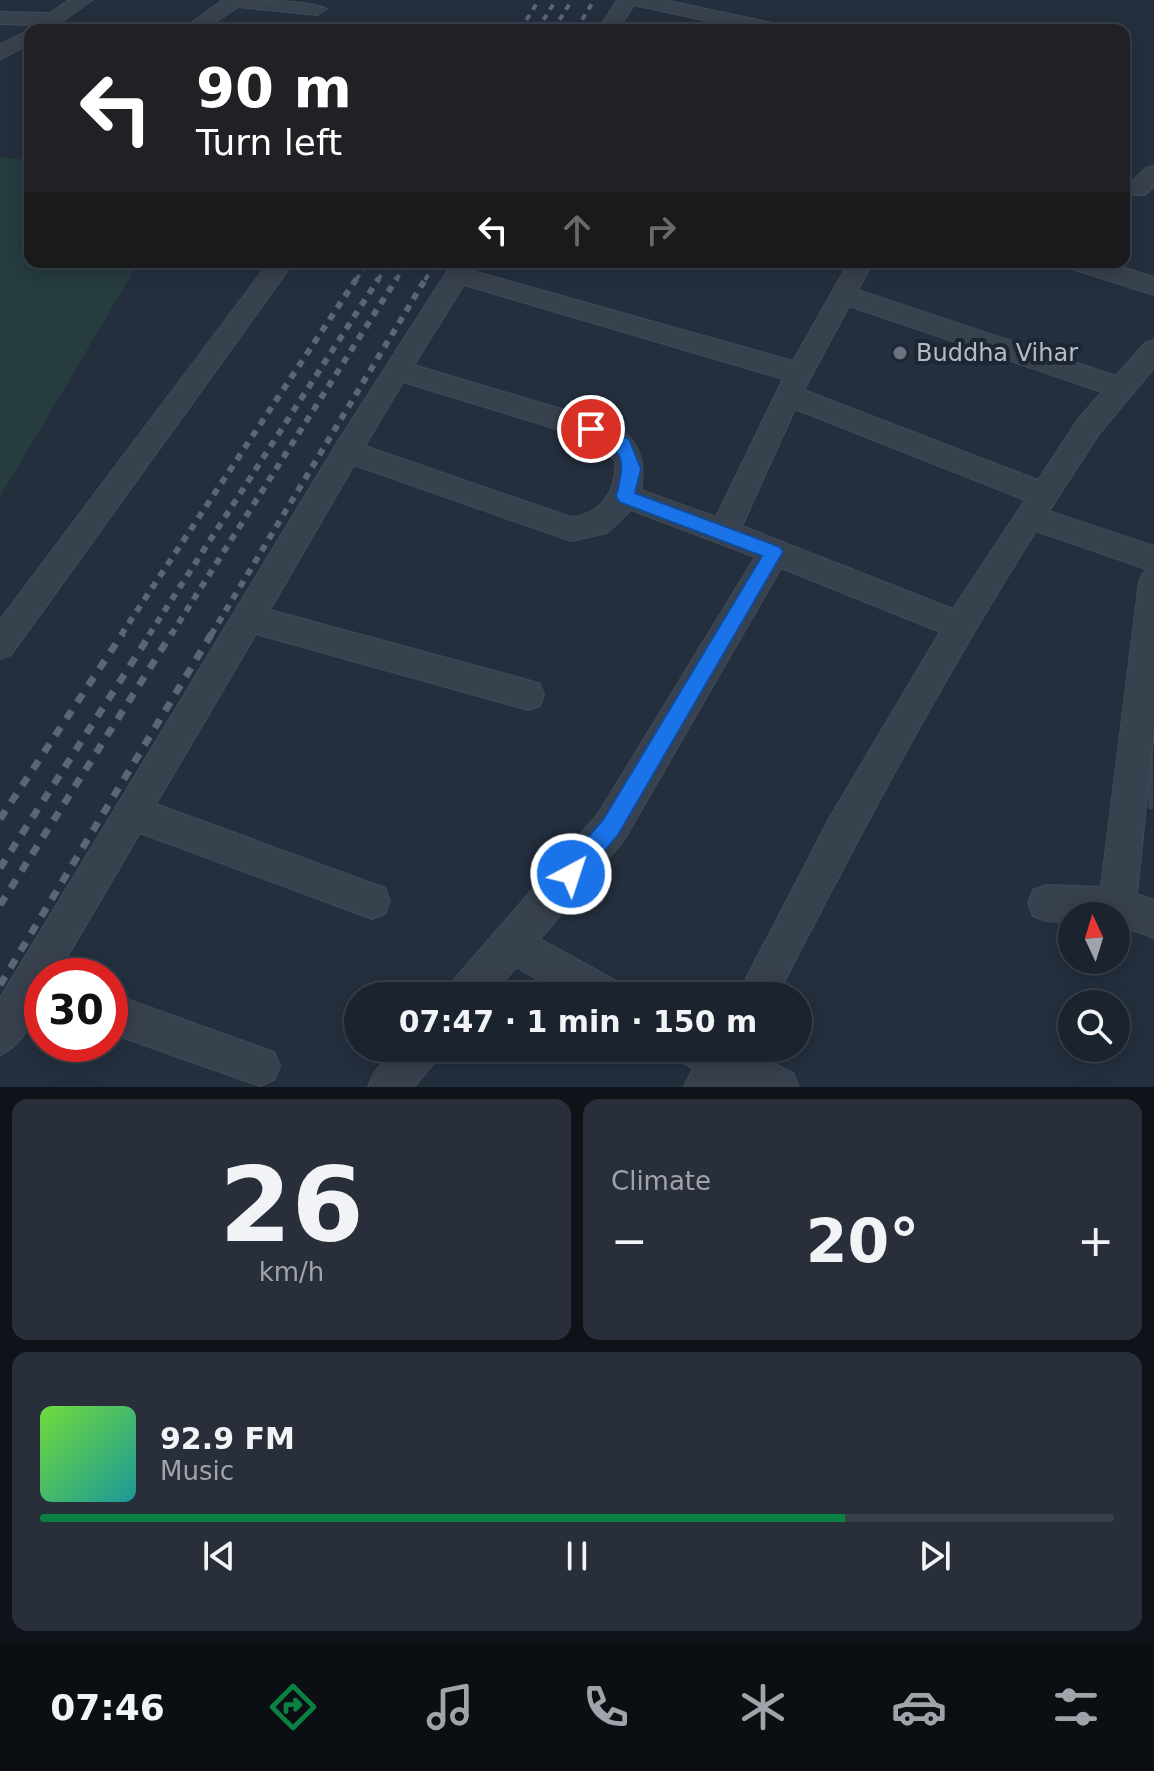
<!DOCTYPE html>
<html lang="en">
<head>
<meta charset="utf-8">
<style>
	body { margin:0; font-family:"DejaVu Sans",sans-serif; background:#282f3a; color:#f1f3f6; height:100vh; display:flex; flex-direction:column; font-size:30px; white-space:nowrap }
	* { box-sizing:border-box; margin:0 }
	p { font-size:26px; color:#a0a4aa }
	.icon { flex:none; width:44px; height:44px; fill:none; stroke:currentColor; stroke-width:2; stroke-linecap:round; stroke-linejoin:round }
	.map { position:relative; height:1087px; overflow:hidden }
	.panel { display:flex; flex-direction:column; gap:12px; padding:12px; background:#0f1319; flex:1 }
	.panel>* { flex:none }
	.top-card { position:absolute; left:24px; top:24px; width:1106px; height:244px; border-radius:16px; box-shadow:0 4px 20px #0003,0 0 0 2px #39404a; background:#202124; color:#fff; overflow:hidden }
	.needle { width:52px; rotate:356deg }
	.controls { position:absolute; left:1058px; top:902px; display:grid; gap:16px }
	.controls a { display:grid; place-items:center; width:72px; height:72px; border-radius:50%; background:#1b232e; box-shadow:0 4px 20px #0003,0 0 0 2px #39404a; font-size:40px }
	.speed { position:absolute; left:24px; top:958px; display:flex; gap:16px; font-size:40px; font-weight:700; text-align:center }
	.speed>* { display:grid; place-content:center; width:104px; height:104px; border-radius:50%; background:#1b232e; box-shadow:0 4px 20px #0003,0 0 0 2px #39404a; line-height:1 }
	.speed .limit { border:12px solid #d22; background:#fff; color:#111 }
	.pin { position:absolute; display:grid; place-items:center; width:68px; height:68px; color:#fff; margin:-34px; border:4px solid #fff; border-radius:50%; box-shadow:0 2px 8px #0007 }
	.me { position:absolute; width:88px; margin:-44px; rotate:40deg; stroke-linejoin:round; filter:drop-shadow(0 0 6px #0008) }
	.turn { display:flex; align-items:center; gap:28px; height:168px; padding:0 40px; font-size:36px }
	.turn .icon { width:104px; height:104px; stroke-width:2.5 }
	.turn b { display:block; font-size:56px; line-height:68px }
	.lanes { display:flex; align-items:center; height:76px; padding:0 40px; background:#0003; justify-content:center; gap:40px; direction:ltr }
	.lanes .off { opacity:.35 }
	.big { font-size:60px; font-weight:800; line-height:1.1 }
	.panel .tile { flex:1; display:flex; flex-direction:column; justify-content:center; gap:12px; min-width:0; padding:0 28px; border-radius:16px; background:#282f3a }
	.panel .dial { align-items:center; gap:0 }
	.dial b { font-size:104px; line-height:1 }
	.song { display:flex; align-items:center; gap:24px }
	.cover { width:96px; height:96px; border-radius:12px; background:linear-gradient(135deg,hsl(100 70% 55%),hsl(180 70% 35%)) }
	.played { height:8px; border-radius:4px; background:linear-gradient(90deg,#0b8043 75%,#39404a 75%) }
	.keys { display:flex; justify-content:space-around; direction:ltr }
	.heat { display:flex; justify-content:space-between; align-items:center; font-size:44px; direction:ltr }
	.panel .tiles { flex:1; display:grid; gap:12px; grid-template-columns:1fr 1fr }
	.tile:last-child { grid-column:span 2 }
	.trip { position:absolute; left:344px; top:982px; width:468px; height:80px; border-radius:40px; background:#1b232e; box-shadow:0 4px 20px #0003,0 0 0 2px #39404a; font-weight:800; line-height:80px; text-align:center }
	.tab-bar { display:flex; height:128px; justify-content:space-around; align-items:center; background:#0b0e12; color:#a0a4aa }
	.tab-bar .icon { width:56px; height:56px }
	.tab-bar .selected { color:#0b8043 }
	.tab-bar b { font-size:36px; color:#f1f3f6 }
	.map>svg:first-child { display:block }
	.green { fill:#263c3f }
	.building { fill:#364354; stroke:#1f2835; stroke-width:2 }
	.lines { fill:none; stroke-linecap:round; stroke-linejoin:round }
	.minor-casing { stroke:#414a57; stroke-width:2 }
	.minor { fill:#38414e; fill-rule:evenodd }
	.rail-far2 { stroke:#5a6575; stroke-width:4; stroke-dasharray:6 6; stroke-linecap:butt }
	.rail-far1 { stroke:#5a6575; stroke-width:6; stroke-dasharray:7 7; stroke-linecap:butt }
	.rail { stroke:#5a6575; stroke-width:7; stroke-dasharray:10 10; stroke-linecap:butt }
	.route { fill:#1a73e8; stroke:#114b97; stroke-width:2 }
	.worship-dot { fill:#6b7280; stroke:#1d2633; stroke-width:3 }
	.labels { text-anchor:middle; dominant-baseline:central; stroke-width:8; stroke-linejoin:round; paint-order:stroke }
	.poi-label { font-size:24px; fill:#b4bcc9; stroke:#1d2633; text-anchor:start }
</style>
</head>
<body>
<div class="map">
<svg width="1154" height="1087" viewBox="0 0 1154 1087">
	<rect width="100%" height="100%" fill="#242f3e"/>
	<path class="green" d="M0 157 30 160V262H139L0 497Z"/>
	<path class="building" d="M1148 752 1154 754V812L1147 810Z"/>
	<g class="lines">
		<defs>
			<path id="minor" d="M69 0H92L51 30H30V44L0 59V44L32 29 33 25 0 24V12L50 13Z
				M223 0C245 0 313 0 327 9L317 15 238 7 204 30H181Z
				M617 0H665L777 24 787 30H749L634 5 618 30H598Z
				M1154 166V186L1145 195H1124V179L1132 181 1146 168Z
				M269 262H294L11 655 0 659V620Z
				M453 262H478L473 271 793 361 849 262H873L858 290 1116 376 1145 343 1154 340V368L1099 434 1049 511 1154 546V729L1137 894 1154 900V938L1116 924V916H1072V923L1046 921 1033 916 1028 903 1033 890 1046 885 1101 887 1139 582 1143 573 1149 570 1036 531C941 681 858 838 777 996H737L830 817 940 632 781 568 624 840 540 939 618 982 623 996H566L516 967 492 996H447L452 982 598 814 755 557 631 510 607 533 571 541 354 465 270 610 528 680 540 684 544 695 540 706 528 710 256 634 156 804 385 888 390 901 385 914 372 919 140 833 56 976H42C42 1005 28 1043 0 1055V998L337 443ZM464 285 783 379 716 517 641 490C646 463 640 443 618 426L414 365ZM849 306 1102 392 1079 418 1038 480 804 390ZM403 382 599 442 615 461C617 490 601 515 571 517L365 446ZM795 409 1025 500 953 609 742 526Z
				M1066 262H1106L1154 277V295L1069 268Z
				M110 993 274 1052 280 1066 274 1080 260 1086 110 1033Z
				M395 1048H441L435 1062 414 1087H368L374 1073Z
				M675 1048H748L747 1051 793 1073 799 1087H684L693 1068 681 1062Z"/>
		</defs>
		<use href="#minor" class="minor-casing"/>
		<use href="#minor" class="minor"/>
		<path class="rail-far2" d="M520 30 539 0
			M537 30 556 0
			M553 30 572 0
			M576 30 594 0
			M356 280 368 262
			M378 280 389 262
			M396 280 407 262
			M425 280 436 262"/>
		<path class="rail-far1" d="M121 635 357 278
			M149 635 379 278
			M171 635 397 278
			M211 635 426 278"/>
		<path class="rail" d="M0 819 123 633
			M0 868 151 633
			M0 905 172 633
			M0 985 212 633"/>
	</g>
	<path class="route" d="M591 423 629 439 641 469 635 493 780 547 783 552 618 835 579 882 571 885 563 882 560 874 563 866 603 820 762 556 619 502 616 496C627 454 623 452 585 434V425Z"/>
	<circle class="worship-dot" cx="900" cy="353" r="8"/>
	<g class="labels">
		<g class="poi-label">
			<text x="916" y="353">Buddha Vihar</text>
		</g>
	</g>
</svg>
<div class="controls">
<a><svg class="needle" viewBox="-14 -14 28 28"><path d="M0-13l5 13h-10z" fill="#e53935"/><path d="M0 13l5-13h-10z" fill="#a0a4aa"/></svg></a>
<a><svg class="icon" aria-label="search" viewBox="0 0 24 24"><circle cx="10" cy="10" r="6"/><path d="M15 15l6 6"/></svg></a>
</div>
<div class="speed"><div class="limit">30</div></div>
<div class="pin" style="left:591px;top:429px;background:#d93025"><svg class="icon" aria-label="arrive" viewBox="0 0 24 24"><path d="M6 21V4h12l-3 4 3 4H6"/></svg></div>
<svg class="me" style="left:571px;top:874px" viewBox="-20 -20 40 40"><circle r="17" fill="#1a73e8" stroke="#fff" stroke-width="3"/><path d="M0-11L8 9 0 5-8 9z" fill="#fff"/></svg>
<div class="trip">07:47 · 1 min · 150 m</div>
<div class="top-card">
<div class="turn"><svg class="icon" aria-label="left" viewBox="0 0 24 24"><path d="M17 20v-9H6M10 6l-5 5 5 5"/></svg><div><b>90 m</b>Turn left</div></div>
<div class="lanes"><svg class="icon" aria-label="left" viewBox="0 0 24 24"><path d="M17 20v-9H6M10 6l-5 5 5 5"/></svg><svg class="icon off" aria-label="ahead" viewBox="0 0 24 24"><path d="M12 20V5M6 11l6-6 6 6"/></svg><svg class="icon off" aria-label="right" viewBox="0 0 24 24"><path d="M7 20v-9h11M14 6l5 5-5 5"/></svg></div>
</div>
</div>
<section class="panel">
<div class="tiles">
<div class="tile dial"><b>26</b><p>km/h</p></div>
<div class="tile"><p>Climate</p>
<div class="heat"><a>−</a><b class="big">20°</b><a>+</a></div>
</div>
<div class="tile">
<div class="song"><i class="cover"></i><div><b>92.9 FM</b><p>Music</p></div></div>
<div class="played"></div>
<div class="keys"><svg class="icon" aria-label="previous" viewBox="0 0 24 24"><path d="M18 5L8 12l10 7zM5 5v14"/></svg><svg class="icon" aria-label="pause" viewBox="0 0 24 24"><path d="M8 5v14M16 5v14"/></svg><svg class="icon" aria-label="next" viewBox="0 0 24 24"><path d="M6 5l10 7-10 7zM19 5v14"/></svg></div>
</div>
</div>
</section>
<nav class="tab-bar">
<b>07:46</b>
<svg class="icon selected" aria-label="directions" viewBox="0 0 24 24"><path d="M12 3l9 9-9 9-9-9zM9 14v-3h6M13 9l2 2-2 2"/></svg>
<svg class="icon" aria-label="music" viewBox="0 0 24 24"><path d="M9 18V5l10-2v13"/><circle cx="6" cy="18" r="3"/><circle cx="16" cy="16" r="3"/></svg>
<svg class="icon" aria-label="phone" viewBox="0 0 24 24"><path d="M5 4h4l2 5-3 2q2 4 5 5l2-3 5 2v4C11 20 4 13 5 4z"/></svg>
<svg class="icon" aria-label="climate" viewBox="0 0 24 24"><path d="M12 3v18M4 7l16 10M4 17L20 7"/></svg>
<svg class="icon" aria-label="car" viewBox="0 0 24 24"><path d="M5 17H2v-5l4-1 3-4h7l3 4 3 1v5h-3M9 17h6M6 11h13"/><circle cx="7" cy="17" r="2"/><circle cx="17" cy="17" r="2"/></svg>
<svg class="icon" aria-label="filters" viewBox="0 0 24 24"><path d="M4 7h16M4 17h16"/><circle cx="9" cy="7" r="2"/><circle cx="15" cy="17" r="2"/></svg>
</nav>
</body>
</html>
